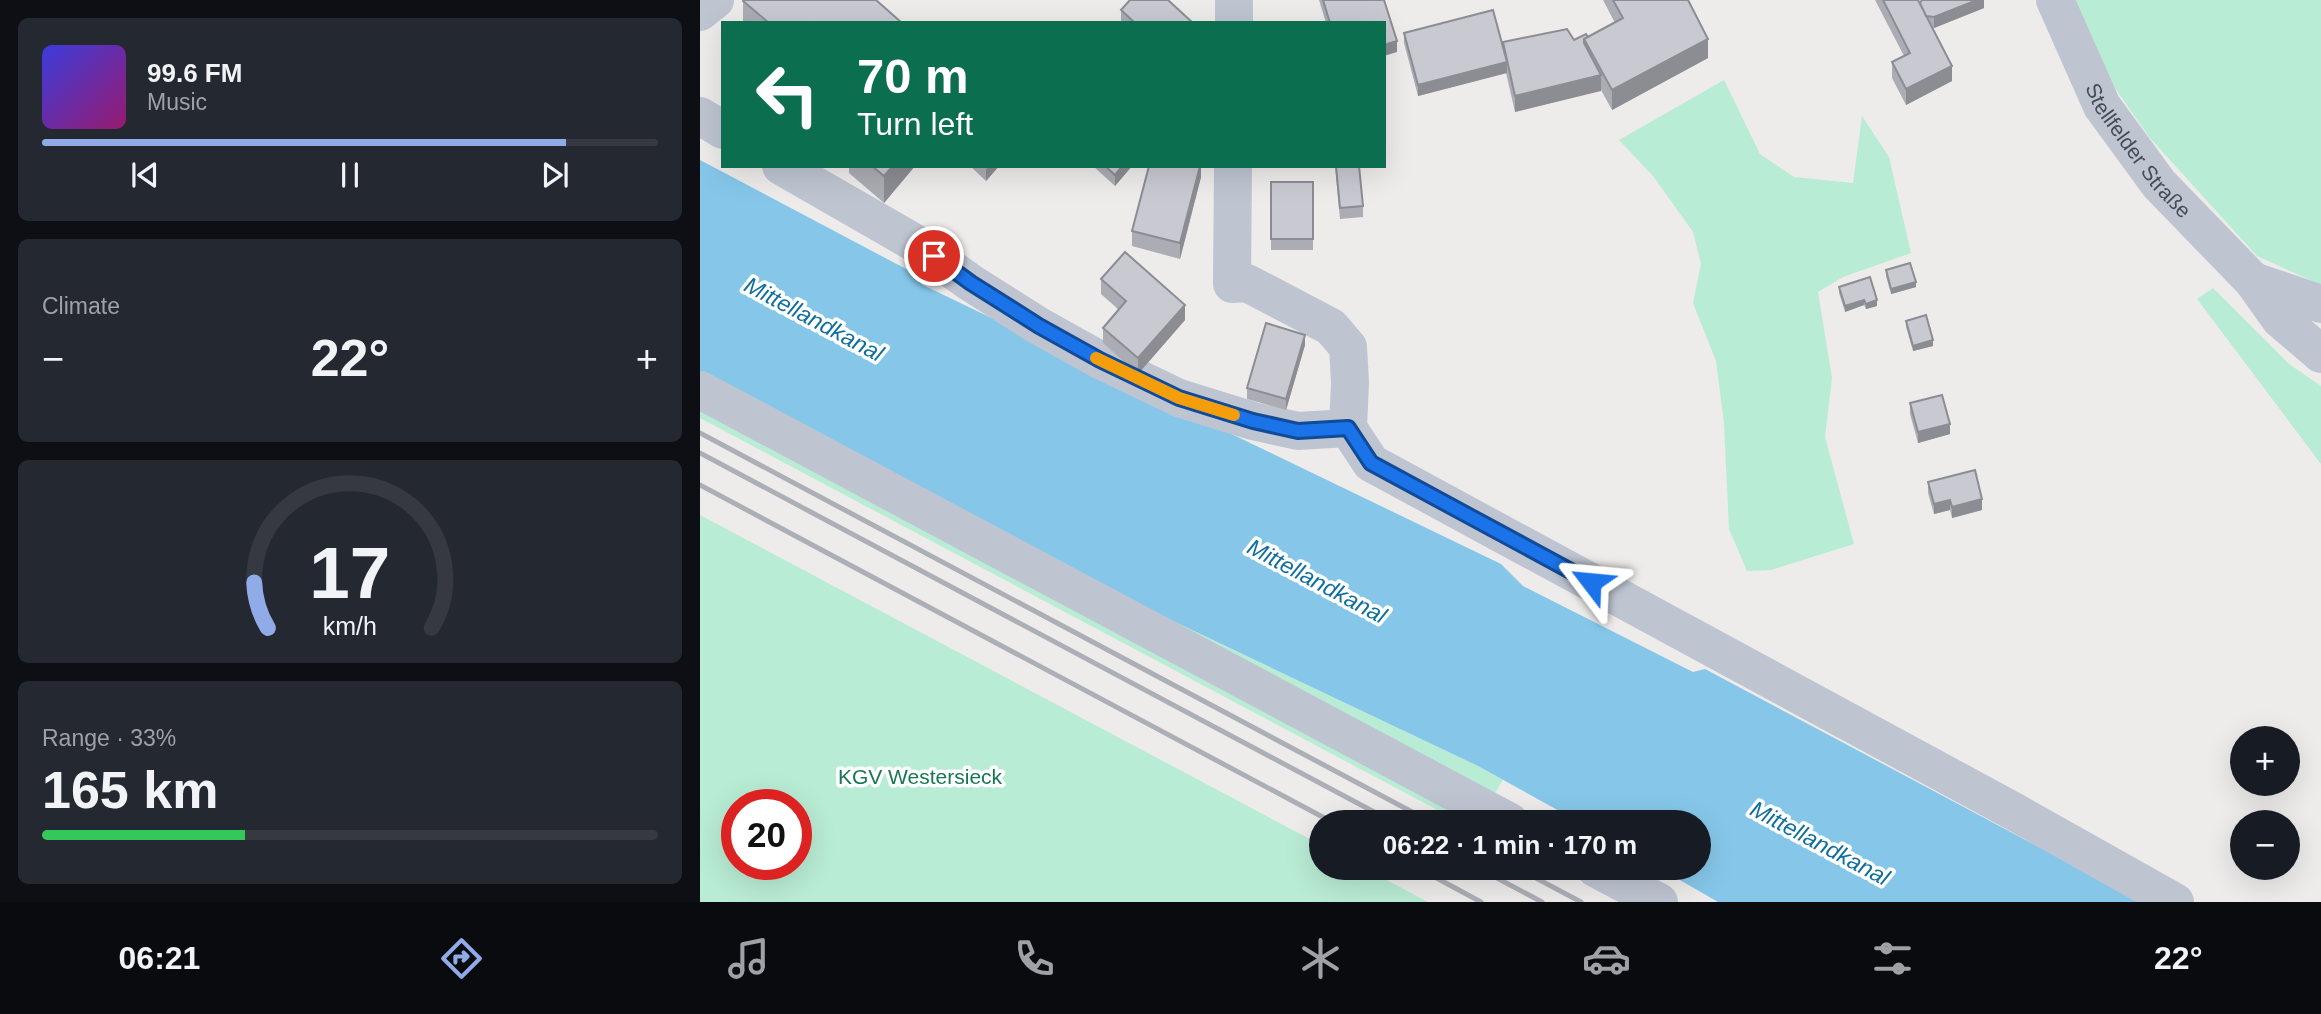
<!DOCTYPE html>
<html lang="en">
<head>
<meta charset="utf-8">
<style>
	body { margin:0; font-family:Arial,sans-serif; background:#242831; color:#f1f3f6; height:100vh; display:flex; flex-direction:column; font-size:26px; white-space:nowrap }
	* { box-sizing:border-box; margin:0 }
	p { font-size:23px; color:#9ea1a6 }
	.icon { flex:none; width:38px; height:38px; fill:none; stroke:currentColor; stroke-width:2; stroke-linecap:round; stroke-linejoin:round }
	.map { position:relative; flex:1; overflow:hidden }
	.sheet { display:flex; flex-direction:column; gap:18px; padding:18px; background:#0d0f14; width:700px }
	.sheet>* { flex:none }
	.guide { position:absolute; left:21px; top:21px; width:665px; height:147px; border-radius:0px; box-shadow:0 7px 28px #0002; background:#0b6e4f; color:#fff; overflow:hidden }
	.fabs { position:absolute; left:1530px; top:726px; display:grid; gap:14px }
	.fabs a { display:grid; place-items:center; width:70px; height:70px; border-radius:50%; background:#171b24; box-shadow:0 7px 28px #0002; font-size:35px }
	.speed { position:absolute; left:21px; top:789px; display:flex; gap:14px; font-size:35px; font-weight:700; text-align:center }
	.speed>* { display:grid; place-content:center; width:91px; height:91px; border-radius:50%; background:#171b24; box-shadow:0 7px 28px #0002; line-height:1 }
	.speed .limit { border:10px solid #d22; background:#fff; color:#111 }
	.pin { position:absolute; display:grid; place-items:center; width:60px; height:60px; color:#fff; margin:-30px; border:4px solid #fff; border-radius:50%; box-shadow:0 2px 7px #0007 }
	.me { position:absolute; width:77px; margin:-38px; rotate:299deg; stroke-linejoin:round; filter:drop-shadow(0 0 5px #0008) }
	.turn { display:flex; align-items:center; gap:24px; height:147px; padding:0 21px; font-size:32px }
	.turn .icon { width:91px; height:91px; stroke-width:2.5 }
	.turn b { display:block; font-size:49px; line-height:60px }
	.big { font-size:52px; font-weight:700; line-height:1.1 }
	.sheet .widget { flex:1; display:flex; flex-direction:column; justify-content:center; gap:10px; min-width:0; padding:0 24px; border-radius:10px; background:#242831 }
	.sheet .dial { align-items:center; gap:0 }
	.dial svg { height:182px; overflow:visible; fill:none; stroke:#363941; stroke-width:7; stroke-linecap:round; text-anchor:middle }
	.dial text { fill:#f1f3f6; stroke:none }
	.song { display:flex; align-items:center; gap:21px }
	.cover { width:84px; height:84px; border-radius:10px; background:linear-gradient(135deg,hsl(240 70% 55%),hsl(320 70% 35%)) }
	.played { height:7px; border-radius:4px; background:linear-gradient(90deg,#91abe8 85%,#363941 85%) }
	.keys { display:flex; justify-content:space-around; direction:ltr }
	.heat { display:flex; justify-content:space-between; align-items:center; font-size:38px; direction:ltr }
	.charge { height:10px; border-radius:5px; background:linear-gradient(90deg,#34c759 33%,#363941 0) }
	.trip { position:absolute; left:609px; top:810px; width:402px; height:70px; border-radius:35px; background:#171b24; box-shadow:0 7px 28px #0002; font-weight:700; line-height:70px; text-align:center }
	.tabs { display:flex; height:112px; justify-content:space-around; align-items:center; background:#090b0e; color:#9ea1a6 }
	.tabs .icon { width:49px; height:49px }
	.tabs .selected { color:#91abe8 }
	.tabs b { font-size:32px; color:#f1f3f6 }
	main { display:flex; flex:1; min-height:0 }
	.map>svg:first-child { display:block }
	.green { fill:#b9ecd4; fill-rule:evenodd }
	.water { fill:#86c7e9 }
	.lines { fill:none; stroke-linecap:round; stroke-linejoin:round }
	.minor { stroke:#bec5d1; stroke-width:38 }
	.rail { stroke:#adafb6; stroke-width:5 }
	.wall { fill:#acadb4 }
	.shaded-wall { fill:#8c8d92 }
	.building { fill:#c8c9d1; stroke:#8c8d92; stroke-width:2 }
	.route-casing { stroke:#114b97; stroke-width:18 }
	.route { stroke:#1a73e8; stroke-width:12 }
	.slow { stroke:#f59e0b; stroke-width:12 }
	.labels { text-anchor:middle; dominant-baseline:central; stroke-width:7; stroke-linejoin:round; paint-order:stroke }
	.street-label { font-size:21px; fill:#444c58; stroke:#fff }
	.park-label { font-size:21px; fill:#187654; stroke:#fff }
	.water-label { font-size:23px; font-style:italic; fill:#0f6ea0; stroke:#fff }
</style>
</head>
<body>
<main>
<section class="sheet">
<div class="widget">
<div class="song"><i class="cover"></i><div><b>99.6 FM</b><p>Music</p></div></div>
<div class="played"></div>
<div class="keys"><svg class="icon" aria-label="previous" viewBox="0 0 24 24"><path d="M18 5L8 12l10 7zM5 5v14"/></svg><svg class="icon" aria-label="pause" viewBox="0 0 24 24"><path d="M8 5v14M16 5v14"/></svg><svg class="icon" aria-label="next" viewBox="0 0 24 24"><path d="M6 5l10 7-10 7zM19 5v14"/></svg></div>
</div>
<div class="widget"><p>Climate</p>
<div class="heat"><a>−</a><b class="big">22°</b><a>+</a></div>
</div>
<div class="widget dial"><svg viewBox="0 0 100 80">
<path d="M14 69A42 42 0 1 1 86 69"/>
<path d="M14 69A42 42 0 0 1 8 49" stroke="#91abe8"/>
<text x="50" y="56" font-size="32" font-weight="700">17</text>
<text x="50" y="72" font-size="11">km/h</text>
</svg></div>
<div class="widget"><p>Range · 33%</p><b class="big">165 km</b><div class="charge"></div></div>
</section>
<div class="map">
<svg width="1621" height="902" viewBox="0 0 1621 902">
	<rect width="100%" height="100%" fill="#eeebeb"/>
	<path class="green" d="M1372 0H1621V285L1557 256 1450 138 1408 78Z
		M1024 80 1060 154 1094 177 1153 183 1162 116 1189 157 1211 253 1143 277 1118 292 1132 378 1125 437 1154 544 1071 570 1047 571 1029 529 1024 423 1016 361 993 303 1001 264 993 232 953 176 919 140Z
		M1513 288 1589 364 1621 386V464L1497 299Z
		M0 381 235 508 778 766 803 780 777 822H760L0 418Z
		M0 515 621 845V868H664L728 902H0ZM37 805H96V864H37Z"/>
	<path class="water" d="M0 160 208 270 223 285 801 564 823 586 987 669 993 672 1005 669 1442 902H1018L959 868H999V822H872L863 813 778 766 235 508 0 381Z"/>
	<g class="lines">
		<g class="minor">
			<path id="s1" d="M1355 0 1402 106 1459 184 1553 281 1580 319 1621 354"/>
			<path d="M0 12 15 0"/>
			<path d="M534 23V0"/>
			<path d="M0 116 23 130"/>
			<path d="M81 166 215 243 271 283 339 326 400 360 479 398 553 421 598 431 648 428"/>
			<path d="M533 166 532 284 547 283 631 327 648 347 650 382 648 428 671 463 1313 811 1475 902"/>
			<path d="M1553 281 1621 304"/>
			<path d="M0 390 810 822"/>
			<path d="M895 868 959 902"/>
		</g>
		<path class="rail" d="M0 433 731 822
			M0 453 693 822
			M0 485 632 822
			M718 868 781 902
			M778 868 842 902
			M817 868 881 902"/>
	</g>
	<path class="wall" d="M619 0H684L697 52 684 23H626Z
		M903 0H988L1008 58 912 110 901 90 815 112 806 73 718 96 704 43V33L803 47V42L874 40 888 37 915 23Z
		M1175 0H1218L1220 3 1284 0V8L1234 28H1232L1252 81 1206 105 1192 78V62L1204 56Z
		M43 1 202 23H43Z
		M421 10 493 23H421Z
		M149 166H215L184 203 149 173Z
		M270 166H299L286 181Z
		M393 166H432L415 186Z
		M501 166V177L480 259 432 246V231Z
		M635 166 663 206V217L640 219Z
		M571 182H613V250H571Z
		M1186 270 1216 287 1191 294 1186 276Z
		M401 279 485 320 438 374 403 343V328L419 310 401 294Z
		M1139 287 1177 306 1166 309 1164 305 1145 312 1139 293Z
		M1206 321 1233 346 1213 351 1206 327Z
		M605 345 586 410 547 399V388Z
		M1210 403 1250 434 1218 443 1210 414Z
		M1228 482 1282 510 1252 518 1250 510 1234 514 1228 493Z"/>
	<path class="shaded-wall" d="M1277 0H1284V8L1234 28V17Z
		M1008 39V58L912 110V90Z
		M697 41V52L684 56V45Z
		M807 62V73L718 96V85Z
		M1252 66V81L1206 105V89Z
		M901 75V91L815 112V96Z
		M193 166H215L184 203V176Z
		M289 166H299L286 181V170Z
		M422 166H432L415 186V175Z
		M500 166H501V177L480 259V243Z
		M1216 282V287L1191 294V289Z
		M1164 300V305L1145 312V306Z
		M1177 300V306L1166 309V304Z
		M485 305V320L438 374V358Z
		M605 335V345L586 410V399Z
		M1233 340V346L1213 351V346Z
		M1250 424V434L1218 443V432Z
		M1282 499V510L1252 518V507Z
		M1250 500V510L1234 514V504Z"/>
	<path class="building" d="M44 0H176L202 23H113L111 22 110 23H69L43 1Z
		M430 0H468L493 23H435L421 10Z
		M623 0H684L697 41 684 45V23H630Z
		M913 0H988L1008 39 912 90 884 39 923 18Z
		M1183 0H1218L1252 66 1206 89 1192 62 1210 53Z
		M1222 0H1277L1234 17 1226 16 1220 3Z
		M793 10 807 62 718 85 704 33Z
		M867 29 874 40 886 34 888 37 884 39V43L901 75 815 96 803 42Z
		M172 166H193L184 176Z
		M405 166H422L415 175Z
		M449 166H500L480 243 432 231Z
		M636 166H659L663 206 640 208Z
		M571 182H613V239H571Z
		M425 252 485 305 438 358 403 328 426 301 401 279Z
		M1210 263 1216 282 1191 289 1186 270Z
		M1170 277 1177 300 1166 304 1164 300 1145 306 1139 287Z
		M1226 315 1233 340 1213 346 1206 321Z
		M566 323 605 335 586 399 547 388Z
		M1242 395 1250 424 1218 432 1210 403Z
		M1275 470 1282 499 1252 507 1250 500 1234 504 1228 482Z"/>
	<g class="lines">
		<defs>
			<path id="route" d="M234 256 271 283 339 326 400 360 479 398 553 421 598 431 648 428 671 463 891 582"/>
		</defs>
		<use href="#route" class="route-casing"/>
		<use href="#route" class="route"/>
		<path class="slow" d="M396 358 479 398 534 415"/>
	</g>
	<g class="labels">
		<g class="street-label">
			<text stroke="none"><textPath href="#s1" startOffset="173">Stellfelder Straße</textPath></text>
		</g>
		<g class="park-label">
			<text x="220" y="776">KGV Westersieck</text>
		</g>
		<g class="water-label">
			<text transform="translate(114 319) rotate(28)">Mittellandkanal</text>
			<text transform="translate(617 581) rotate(28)">Mittellandkanal</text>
			<text transform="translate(1120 843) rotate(28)">Mittellandkanal</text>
		</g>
	</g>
</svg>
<div class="fabs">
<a>+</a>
<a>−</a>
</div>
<div class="speed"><div class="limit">20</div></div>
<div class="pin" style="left:234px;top:256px;background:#d93025"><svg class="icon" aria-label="arrive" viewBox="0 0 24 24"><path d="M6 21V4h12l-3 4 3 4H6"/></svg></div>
<svg class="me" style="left:891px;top:582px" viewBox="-20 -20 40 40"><path d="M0-17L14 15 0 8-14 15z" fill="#1a73e8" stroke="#fff" stroke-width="4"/></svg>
<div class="trip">06:22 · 1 min · 170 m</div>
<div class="guide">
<div class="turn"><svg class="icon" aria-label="left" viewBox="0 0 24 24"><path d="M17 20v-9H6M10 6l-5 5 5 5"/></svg><div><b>70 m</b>Turn left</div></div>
</div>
</div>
</main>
<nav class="tabs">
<b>06:21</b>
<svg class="icon selected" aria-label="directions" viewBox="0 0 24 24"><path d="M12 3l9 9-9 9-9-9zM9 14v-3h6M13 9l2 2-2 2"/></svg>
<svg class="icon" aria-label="music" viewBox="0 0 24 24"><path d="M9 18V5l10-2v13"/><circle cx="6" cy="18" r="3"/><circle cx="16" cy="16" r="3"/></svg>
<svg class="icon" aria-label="phone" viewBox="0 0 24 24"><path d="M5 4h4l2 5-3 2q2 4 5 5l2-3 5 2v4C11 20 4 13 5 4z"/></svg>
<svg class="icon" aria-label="climate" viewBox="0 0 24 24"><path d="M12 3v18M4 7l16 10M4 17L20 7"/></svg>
<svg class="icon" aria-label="car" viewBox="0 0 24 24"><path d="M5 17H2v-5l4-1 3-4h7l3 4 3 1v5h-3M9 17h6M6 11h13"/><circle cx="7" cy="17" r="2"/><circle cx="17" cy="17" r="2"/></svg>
<svg class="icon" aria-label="filters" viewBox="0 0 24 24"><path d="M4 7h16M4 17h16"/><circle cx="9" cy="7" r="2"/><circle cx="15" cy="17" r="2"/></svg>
<b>22°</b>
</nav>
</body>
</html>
